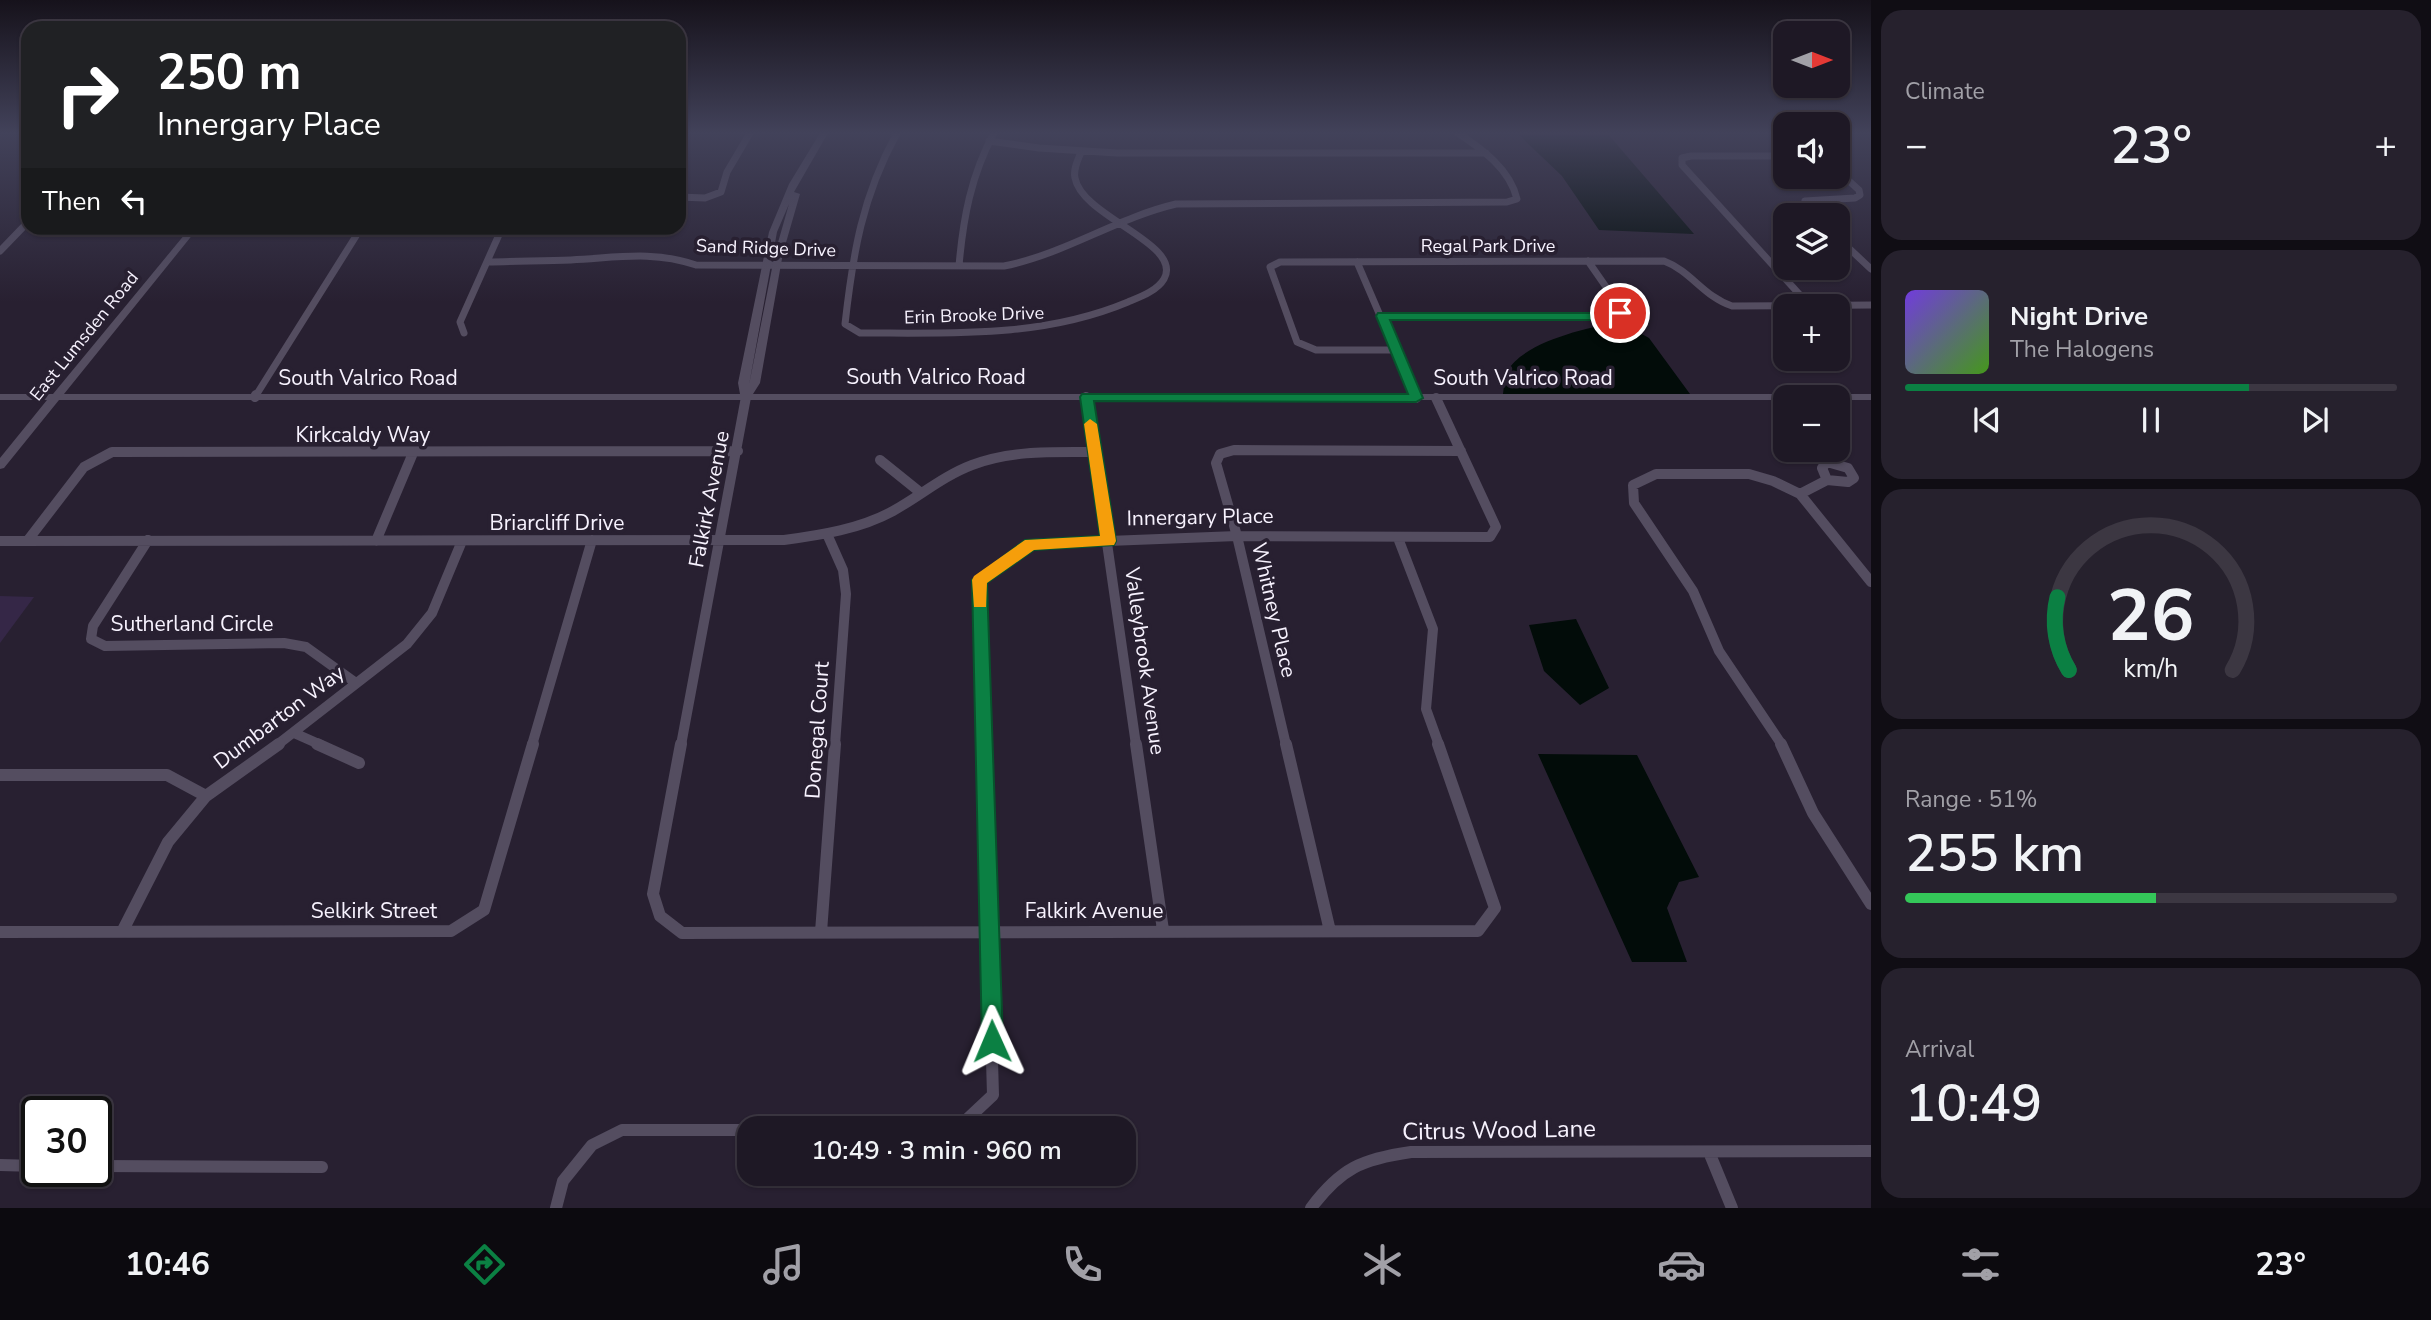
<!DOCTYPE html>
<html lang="en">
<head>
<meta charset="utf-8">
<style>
	body { margin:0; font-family:"Nunito Sans",sans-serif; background:#26212d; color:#f1f3f6; height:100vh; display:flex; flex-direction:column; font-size:26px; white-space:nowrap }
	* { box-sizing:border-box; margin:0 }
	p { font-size:23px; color:#a1a0a7 }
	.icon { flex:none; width:38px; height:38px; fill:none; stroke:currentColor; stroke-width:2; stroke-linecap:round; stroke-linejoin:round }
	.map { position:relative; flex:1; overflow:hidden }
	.panel { display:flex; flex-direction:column; gap:10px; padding:10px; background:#100d14; width:560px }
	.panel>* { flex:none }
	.top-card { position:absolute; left:21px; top:21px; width:665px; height:214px; border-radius:21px; box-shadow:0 2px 5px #0004,0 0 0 2px #3c3742; background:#202124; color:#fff; overflow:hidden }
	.needle { width:46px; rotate:90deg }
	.buttons { position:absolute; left:1773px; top:21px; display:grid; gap:14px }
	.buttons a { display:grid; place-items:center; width:77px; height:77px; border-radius:14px; background:#1e1825; box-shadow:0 2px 5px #0004,0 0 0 2px #3c3742; font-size:35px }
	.speed { position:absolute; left:21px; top:1096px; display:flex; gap:14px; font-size:35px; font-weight:700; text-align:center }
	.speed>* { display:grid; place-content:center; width:91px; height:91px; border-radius:50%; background:#1e1825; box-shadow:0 2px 5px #0004,0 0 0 2px #3c3742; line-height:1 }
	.speed .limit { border:4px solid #111; border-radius:10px; background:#fff; color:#111 }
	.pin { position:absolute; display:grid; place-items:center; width:60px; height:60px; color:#fff; margin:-30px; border:4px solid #fff; border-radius:50%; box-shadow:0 2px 7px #0007 }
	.me { position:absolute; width:77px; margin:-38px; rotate:359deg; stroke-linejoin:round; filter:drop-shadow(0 0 5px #0008) }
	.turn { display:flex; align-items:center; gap:24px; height:147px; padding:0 21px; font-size:32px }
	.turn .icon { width:91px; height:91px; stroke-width:2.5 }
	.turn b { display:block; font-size:49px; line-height:60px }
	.then { display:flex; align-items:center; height:66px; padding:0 21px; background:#0003; gap:14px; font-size:26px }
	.big { font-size:52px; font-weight:600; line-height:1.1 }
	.panel .widget { flex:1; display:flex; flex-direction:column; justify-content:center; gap:10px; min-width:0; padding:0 24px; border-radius:21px; background:#26212d }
	.panel .dial { align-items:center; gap:0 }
	.dial svg { height:182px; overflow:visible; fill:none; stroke:#3c3742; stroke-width:7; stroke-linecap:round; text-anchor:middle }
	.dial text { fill:#f1f3f6; stroke:none }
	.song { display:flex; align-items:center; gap:21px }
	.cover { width:84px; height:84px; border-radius:10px; background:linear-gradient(135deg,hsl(260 70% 55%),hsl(100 70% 35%)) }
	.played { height:7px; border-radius:4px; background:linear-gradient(90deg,#0b8043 70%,#3c3742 70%) }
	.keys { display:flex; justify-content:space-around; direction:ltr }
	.heat { display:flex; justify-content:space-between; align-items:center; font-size:38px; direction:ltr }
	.charge { height:10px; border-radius:5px; background:linear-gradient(90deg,#34c759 51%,#3c3742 0) }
	.trip { position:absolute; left:737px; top:1116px; width:399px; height:70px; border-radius:21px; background:#1e1825; box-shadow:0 2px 5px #0004,0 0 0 2px #3c3742; font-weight:600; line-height:70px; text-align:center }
	.tabs { display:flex; height:112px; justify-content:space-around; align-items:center; background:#0c0a0f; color:#a1a0a7 }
	.tabs .icon { width:49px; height:49px }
	.tabs .on { color:#0b8043 }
	.tabs b { font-size:32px; color:#f1f3f6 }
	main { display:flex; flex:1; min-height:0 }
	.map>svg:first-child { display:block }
	.green { fill:#352747 }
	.water { fill:#020c09 }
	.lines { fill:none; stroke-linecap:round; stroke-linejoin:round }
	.minor-far2 { stroke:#544d60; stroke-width:7 }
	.minor-far1 { stroke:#544d60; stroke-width:10 }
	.minor { stroke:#544d60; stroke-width:12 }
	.tertiary { fill:#544d60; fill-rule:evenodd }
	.route { fill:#0b8043; stroke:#07532c; stroke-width:2 }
	.slow { fill:#f59e0b }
	.labels { text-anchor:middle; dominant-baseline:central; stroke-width:7; stroke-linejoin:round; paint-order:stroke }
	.far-street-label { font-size:18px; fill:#f7f2fe; stroke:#282031 }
	.street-label { font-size:21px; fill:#f7f2fe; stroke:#282031 }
	.near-street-label { font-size:24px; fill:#f7f2fe; stroke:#282031 }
</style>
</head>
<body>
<main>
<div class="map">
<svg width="1871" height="1208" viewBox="0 0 1871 1208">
	<rect width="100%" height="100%" fill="#282031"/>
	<path class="green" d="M0 596 34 597 0 643Z"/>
	<path class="water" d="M1517 133H1607L1694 234 1599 230 1562 176Z
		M1620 322 1649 338 1690 394H1503C1504 388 1504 378 1507 372 1522 342 1589 327 1620 322Z
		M1576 619 1609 688 1580 705 1544 671 1529 625Z
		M1538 754 1637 755 1699 877 1679 882 1667 908 1687 962H1632Z"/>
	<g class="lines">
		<path class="minor-far2" d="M897 133C862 197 853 253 845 324L860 333C952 333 1042 338 1128 302 1140 297 1157 291 1164 279 1184 244 1082 217 1075 178 1073 169 1078 160 1081 152
			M989 141 1039 148 1117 153H1486
			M1785 156H1691L1682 158V165L1810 306
			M679 197 705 198 721 192 727 172 750 133
			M1814 215 1806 207 1805 201 1855 198 1860 195 1859 190 1838 171
			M1838 238 1871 269
			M0 251 28 222
			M488 262C516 261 543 261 571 260 616 258 651 250 696 265L1004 266C1065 254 1116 218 1176 204L1507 202 1517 199C1510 169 1482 149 1458 133
			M1357 262 1415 397
			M959 266C963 219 971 175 994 133
			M1382 316H1611L1620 313V307L1588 261
			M464 333 460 322 502 228
			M1397 350H1316L1297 342 1270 267 1280 262 1664 261C1691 271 1704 297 1732 306L1871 305
			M255 397 356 236"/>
		<path class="minor-far1" d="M1415 395 1416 398
			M255 397 256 395
			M1086 397 1136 745
			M880 460 921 493
			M1827 462 1848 468 1854 478 1848 482 1827 480 1822 468Z
			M1800 494 1827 480
			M827 534 843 570 846 594 835 745
			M1398 538 1433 629 1426 709 1439 745
			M28 540 84 467 112 452 738 451
			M148 540 93 626 91 639 105 646 284 643 306 647 356 683
			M0 541 784 540C821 535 860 529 893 511 920 496 943 476 972 465 1011 450 1054 452 1095 452
			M376 541 413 453
			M294 733 321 745
			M277 745 407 644 432 613 462 541
			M532 745 592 540
			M681 745 746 397
			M983 745 979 580 1031 544 1237 536 1490 537 1496 527 1436 398
			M1286 745 1237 536 1216 463 1220 454 1234 450 1461 451
			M1782 745 1719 651 1693 591 1634 503 1633 485 1656 474H1749L1773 481 1800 494 1871 582"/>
		<path class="minor" d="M317 744 359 763
			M681 744 653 894 660 916 682 933 1478 931 1495 908 1438 744
			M1136 744 1163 930
			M1286 744 1330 931
			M1781 744 1813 813 1871 904
			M0 775H167L206 796
			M123 930 168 842 206 796 279 744
			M0 932 451 931 484 910 533 744
			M821 932 835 744
			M932 1129 961 1125 993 1095 983 744
			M1709 1152 1732 1208
			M0 1165 37 1166
			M96 1166 322 1167
			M556 1208 563 1181 592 1145 622 1130H749
			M1311 1208C1341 1168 1362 1159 1411 1152L1871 1151"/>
		<path class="tertiary" d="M820 133H828L794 192 800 194 783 253 760 383 753 394H1871V400H1838V397H1785V400H59L4 468 0 469V458L47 400H0V394H53L190 228H198L64 394H740L738 383 769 232 789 184ZM789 204 775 253 749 385 777 232Z"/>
	</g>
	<linearGradient id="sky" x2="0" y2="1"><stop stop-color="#16121b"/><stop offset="0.44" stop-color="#42425a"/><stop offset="1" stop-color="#42425a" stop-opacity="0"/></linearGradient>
	<rect width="1871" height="302" fill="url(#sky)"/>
	<path class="route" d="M1620 309 1624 310V315L1611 320H1390L1423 398 1416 402 1094 401 1116 541 1114 545 1034 550 987 583 1003 1041 1000 1048 992 1051 985 1048 982 1041 972 580 1025 540 1100 536 1080 397 1082 394H1408L1376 316 1378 313H1609Z"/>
	<path class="slow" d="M1090 419 1097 424 1116 541 1114 545 1034 550 987 583 986 607H974L972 580 974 576 1025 540 1100 536 1084 424Z"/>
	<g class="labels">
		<g class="far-street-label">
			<text x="1488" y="246">Regal Park Drive</text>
			<text transform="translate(766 248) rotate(2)">Sand Ridge Drive</text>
			<text transform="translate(974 315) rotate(-2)">Erin Brooke Drive</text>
			<text transform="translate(84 336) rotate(-51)">East Lumsden Road</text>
		</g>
		<g class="street-label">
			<text x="936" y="377">South Valrico Road</text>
			<text x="368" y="378">South Valrico Road</text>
			<text x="1523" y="378">South Valrico Road</text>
			<text x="363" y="435">Kirkcaldy Way</text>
			<text transform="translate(709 499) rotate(-79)">Falkirk Avenue</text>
			<text transform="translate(1200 517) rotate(-1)">Innergary Place</text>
			<text x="557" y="523">Briarcliff Drive</text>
			<text transform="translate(1274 610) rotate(77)">Whitney Place</text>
			<text x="192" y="624">Sutherland Circle</text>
			<text transform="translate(1145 661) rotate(82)">Valleybrook Avenue</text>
			<text transform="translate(279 717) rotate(-37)">Dumbarton Way</text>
			<text transform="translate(817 730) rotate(-86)">Donegal Court</text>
			<text x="374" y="911">Selkirk Street</text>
			<text x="1094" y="911">Falkirk Avenue</text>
		</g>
		<g class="near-street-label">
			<text transform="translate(1499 1130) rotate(-1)">Citrus Wood Lane</text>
		</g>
	</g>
</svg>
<div class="buttons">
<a><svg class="needle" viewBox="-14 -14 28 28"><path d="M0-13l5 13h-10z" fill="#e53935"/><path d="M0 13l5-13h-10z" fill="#a1a0a7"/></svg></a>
<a><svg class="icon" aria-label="sound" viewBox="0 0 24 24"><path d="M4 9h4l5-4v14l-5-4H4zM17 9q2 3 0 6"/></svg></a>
<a><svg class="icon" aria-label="layers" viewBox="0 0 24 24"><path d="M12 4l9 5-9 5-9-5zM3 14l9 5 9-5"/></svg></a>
<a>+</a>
<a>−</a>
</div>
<div class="speed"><div class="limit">30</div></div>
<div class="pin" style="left:1620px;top:313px;background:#d93025"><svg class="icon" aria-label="arrive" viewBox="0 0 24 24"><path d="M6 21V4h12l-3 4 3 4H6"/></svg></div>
<svg class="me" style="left:992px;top:1041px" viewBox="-20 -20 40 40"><path d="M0-17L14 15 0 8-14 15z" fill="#0b8043" stroke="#fff" stroke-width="4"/></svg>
<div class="trip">10:49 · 3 min · 960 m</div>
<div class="top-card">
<div class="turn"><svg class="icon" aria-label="right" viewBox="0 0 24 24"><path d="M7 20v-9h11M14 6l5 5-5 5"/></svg><div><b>250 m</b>Innergary Place</div></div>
<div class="then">Then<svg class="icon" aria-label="left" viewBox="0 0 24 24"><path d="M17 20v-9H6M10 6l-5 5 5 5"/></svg></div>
</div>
</div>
<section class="panel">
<div class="widget"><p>Climate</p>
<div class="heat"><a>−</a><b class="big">23°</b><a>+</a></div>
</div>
<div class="widget">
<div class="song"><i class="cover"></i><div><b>Night Drive</b><p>The Halogens</p></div></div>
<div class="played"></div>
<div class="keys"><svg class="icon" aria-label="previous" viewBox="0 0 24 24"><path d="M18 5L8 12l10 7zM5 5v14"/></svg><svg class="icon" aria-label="pause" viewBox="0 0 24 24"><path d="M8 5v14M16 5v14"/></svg><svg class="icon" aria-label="next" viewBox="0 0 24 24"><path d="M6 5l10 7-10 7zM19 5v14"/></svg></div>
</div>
<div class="widget dial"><svg viewBox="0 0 100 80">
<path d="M14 69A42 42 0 1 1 86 69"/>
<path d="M14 69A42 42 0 0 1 9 37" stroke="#0b8043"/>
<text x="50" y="56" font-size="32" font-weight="700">26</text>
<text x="50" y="72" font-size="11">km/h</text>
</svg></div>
<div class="widget"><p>Range · 51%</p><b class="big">255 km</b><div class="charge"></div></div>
<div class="widget"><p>Arrival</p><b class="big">10:49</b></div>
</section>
</main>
<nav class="tabs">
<b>10:46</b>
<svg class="icon on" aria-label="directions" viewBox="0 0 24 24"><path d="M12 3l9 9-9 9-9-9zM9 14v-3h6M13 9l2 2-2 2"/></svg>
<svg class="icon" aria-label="music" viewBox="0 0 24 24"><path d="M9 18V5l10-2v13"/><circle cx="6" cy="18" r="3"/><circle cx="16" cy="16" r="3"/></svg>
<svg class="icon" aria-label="phone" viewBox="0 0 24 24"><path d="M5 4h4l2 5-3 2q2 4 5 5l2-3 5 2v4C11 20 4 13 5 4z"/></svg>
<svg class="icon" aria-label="climate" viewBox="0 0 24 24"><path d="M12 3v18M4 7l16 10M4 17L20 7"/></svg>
<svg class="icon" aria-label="car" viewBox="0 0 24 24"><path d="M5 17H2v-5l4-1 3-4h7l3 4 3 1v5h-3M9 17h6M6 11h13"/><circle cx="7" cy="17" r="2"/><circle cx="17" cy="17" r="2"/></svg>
<svg class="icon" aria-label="filters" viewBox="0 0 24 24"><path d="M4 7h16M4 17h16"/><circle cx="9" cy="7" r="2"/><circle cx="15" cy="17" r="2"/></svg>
<b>23°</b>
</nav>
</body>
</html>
